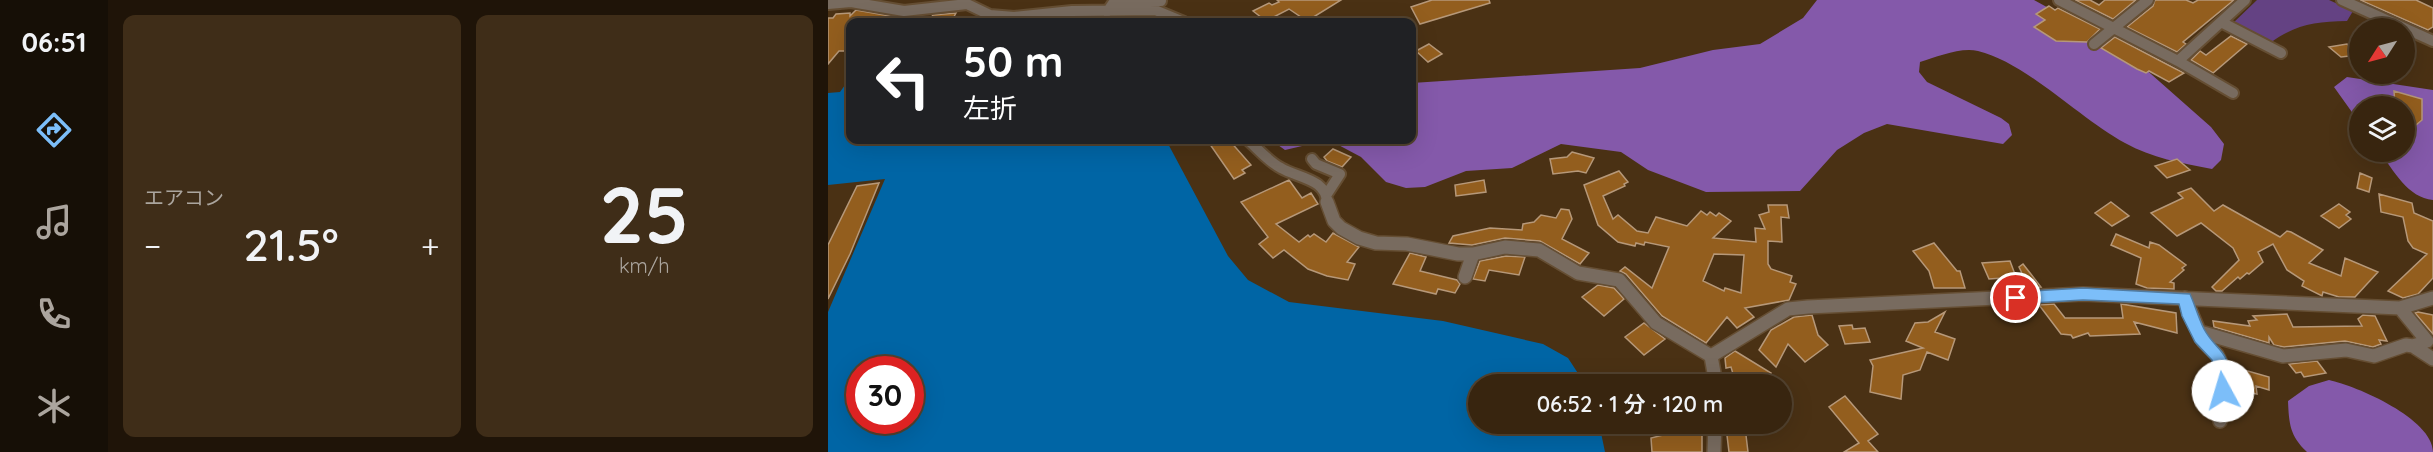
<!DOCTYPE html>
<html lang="ja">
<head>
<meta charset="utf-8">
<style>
	body { margin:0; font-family:Quicksand,"Noto Sans JP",sans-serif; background:#3f2d18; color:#f1f3f6; height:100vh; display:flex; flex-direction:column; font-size:22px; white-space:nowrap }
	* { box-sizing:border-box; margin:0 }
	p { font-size:20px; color:#aba59e }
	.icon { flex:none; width:33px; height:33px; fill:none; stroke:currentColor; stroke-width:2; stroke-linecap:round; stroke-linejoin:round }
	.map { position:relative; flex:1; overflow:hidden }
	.drawer { display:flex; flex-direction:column; gap:15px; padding:15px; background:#1f1408; width:720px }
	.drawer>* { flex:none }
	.hud { position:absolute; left:18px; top:18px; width:570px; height:126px; border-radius:12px; box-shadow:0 6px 24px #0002,0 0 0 2px #52422f; background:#202124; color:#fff; overflow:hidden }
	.needle { width:39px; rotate:234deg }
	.tools { position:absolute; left:1521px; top:18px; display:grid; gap:12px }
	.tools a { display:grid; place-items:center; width:66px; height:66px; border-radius:50%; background:#38250f; box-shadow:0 6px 24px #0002,0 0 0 2px #52422f; font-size:30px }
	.speed { position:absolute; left:18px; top:356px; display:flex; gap:12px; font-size:30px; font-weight:700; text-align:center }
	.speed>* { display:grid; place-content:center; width:78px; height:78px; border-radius:50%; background:#38250f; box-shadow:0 6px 24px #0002,0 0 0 2px #52422f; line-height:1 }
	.speed .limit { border:9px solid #d22; background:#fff; color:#111 }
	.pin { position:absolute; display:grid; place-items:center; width:51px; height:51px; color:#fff; margin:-26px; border:3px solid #fff; border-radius:50%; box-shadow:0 2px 6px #0007 }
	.me { position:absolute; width:66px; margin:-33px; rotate:354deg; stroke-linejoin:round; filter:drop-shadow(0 0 4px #0008) }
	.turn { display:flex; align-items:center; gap:21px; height:126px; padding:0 18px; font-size:27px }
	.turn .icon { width:78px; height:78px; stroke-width:2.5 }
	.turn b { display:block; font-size:42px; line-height:51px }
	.big { font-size:45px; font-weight:600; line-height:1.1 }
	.drawer .widget { flex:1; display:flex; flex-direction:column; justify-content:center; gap:9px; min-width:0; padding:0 21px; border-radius:12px; background:#3f2d18 }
	.drawer .dial { align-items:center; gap:0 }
	.dial b { font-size:78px; line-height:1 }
	.heat { display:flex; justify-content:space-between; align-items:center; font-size:33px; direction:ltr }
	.drawer .tiles { flex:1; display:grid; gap:15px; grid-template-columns:repeat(2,1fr) }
	.trip { position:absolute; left:640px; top:374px; width:324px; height:60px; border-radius:30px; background:#38250f; box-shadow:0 6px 24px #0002,0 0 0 2px #52422f; font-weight:600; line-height:60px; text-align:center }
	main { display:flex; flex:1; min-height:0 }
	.tabs { display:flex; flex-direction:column; width:108px; justify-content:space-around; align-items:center; background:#160f06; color:#aba59e }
	.tabs .icon { width:42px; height:42px }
	.tabs .current { color:#7cbef9 }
	.tabs b { font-size:27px; color:#f1f3f6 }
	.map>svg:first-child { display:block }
	.green { fill:#644283 }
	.forest { fill:#8459aa }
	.water { fill:#0065a5; fill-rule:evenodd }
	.building { fill:#935e1e; stroke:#b69879; stroke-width:1.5; fill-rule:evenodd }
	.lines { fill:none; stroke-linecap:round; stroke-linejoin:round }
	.street-far1-casing { stroke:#654e33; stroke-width:14 }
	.street-casing { stroke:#654e33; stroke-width:16 }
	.street-far1 { stroke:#786b5f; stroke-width:10 }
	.street { stroke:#786b5f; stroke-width:13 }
	.route { fill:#7cbef9; stroke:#517ca2; stroke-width:1.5 }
</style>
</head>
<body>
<main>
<nav class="tabs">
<b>06:51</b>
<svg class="icon current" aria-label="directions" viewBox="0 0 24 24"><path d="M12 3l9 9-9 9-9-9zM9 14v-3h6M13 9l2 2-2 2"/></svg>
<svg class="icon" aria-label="music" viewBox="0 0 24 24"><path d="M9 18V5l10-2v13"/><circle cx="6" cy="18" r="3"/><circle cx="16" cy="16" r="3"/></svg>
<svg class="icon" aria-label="phone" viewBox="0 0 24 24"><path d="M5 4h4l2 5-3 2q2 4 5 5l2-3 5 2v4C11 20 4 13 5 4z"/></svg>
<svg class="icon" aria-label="climate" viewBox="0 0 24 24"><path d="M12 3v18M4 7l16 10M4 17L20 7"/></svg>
</nav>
<section class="drawer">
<div class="tiles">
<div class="widget"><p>エアコン</p>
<div class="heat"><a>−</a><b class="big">21.5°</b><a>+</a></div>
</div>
<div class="widget dial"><b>25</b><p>km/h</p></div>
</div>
</section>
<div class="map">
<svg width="1605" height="452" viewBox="0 0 1605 452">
	<rect width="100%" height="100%" fill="#4a3114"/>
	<path class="green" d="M1429 0H1501L1525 11 1519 21C1487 22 1468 24 1442 43L1404 24Z"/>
	<path class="forest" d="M989 0H1206L1266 33 1306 59 1383 127 1396 144 1393 160 1384 169C1353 163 1324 158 1297 143 1252 119 1199 63 1150 51 1132 47 1109 57 1092 62L1091 72 1099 82 1173 118 1181 124 1184 135 1175 144 1059 124 1036 133 1009 150 972 191 878 192 820 170 793 152 733 144 684 168 638 171 597 187 578 188 558 182 533 157 503 141 487 143 457 150 443 140H584V83L812 68 885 50 932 44 975 18Z
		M1519 77 1605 90V200C1580 198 1565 170 1552 152H1576V106H1532L1531 122 1506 87Z
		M1501 380C1529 386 1605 419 1605 452H1479C1462 436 1461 424 1460 401L1481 386Z"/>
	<path class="water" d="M22 78V140H338L400 256 420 280 461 302 615 321 715 344 740 358 757 384H651V423H771L777 452H0V312L57 179 0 185V93L12 92ZM32 369H82V420H32Z"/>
	<path class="building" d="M449 0H513L479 21 461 9 438 21 425 11 441 3 444 5 451 2Z
		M661 0 662 3 592 24 583 7 604 0Z
		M1247 0H1262L1271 5 1277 0H1308L1285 19Z
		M1327 0H1358L1365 3 1370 0H1406L1355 42 1358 44 1349 52 1299 27 1325 6Z
		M1532 0H1588L1605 8V27L1600 30Z
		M1221 6 1227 10 1230 8 1272 29 1259 42 1228 41 1206 27 1217 20 1208 14Z
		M28 10 68 17 64 22H22V51H11L0 64V18H5L8 14 22 13V16Z
		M128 13 123 22H100L105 15Z
		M244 18 279 19 285 18 282 22H206Z
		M1403 36 1419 44 1385 73 1363 60 1372 51 1378 55Z
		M1287 37 1346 68 1356 73 1341 82 1321 71 1318 73 1309 69 1273 48Z
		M601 44 614 54 600 62 588 51Z
		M1519 44 1531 55 1513 57 1501 47Z
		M1566 91 1594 99V120L1576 135V106L1567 105Z
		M379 140H401L423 165 414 170 417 173 406 179Z
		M505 149 523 157 514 167 499 161 496 157Z
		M744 152 766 158 758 173 750 171 725 174 722 159 739 157Z
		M1349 159 1362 170 1339 178 1327 166Z
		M791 171 800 182 796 184 797 186 775 196 785 219 790 215 809 231 820 233 828 217 859 226 873 211 879 215 882 212 888 216 891 213 903 221 885 238 928 242 927 228 937 229 931 215 941 212 940 205H959L961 218 953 217 954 242 940 241V264L943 269 964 276 962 282 968 284 961 300 917 308 926 317 909 328 899 317 878 343 834 316 798 274 792 271 797 267 824 288 841 247 817 242 816 245 808 243 807 246 790 242 770 225 756 185ZM886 254 916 255 913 293 897 288 896 291 875 281Z
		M1532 173 1544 178 1541 192 1529 188Z
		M461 180 474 198 483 193 490 204 448 224 471 242 480 235 482 237 486 234 498 242 505 233 531 247 519 262 527 264 520 280 499 276 480 269 456 250 445 258 431 244 440 237 413 202Z
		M656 180 658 192 628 196 627 185Z
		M51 183 22 254 0 299V245L29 186Z
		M1363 188 1386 211 1395 205 1452 237 1459 231 1463 232 1495 250 1481 263 1513 276 1517 258 1550 272 1527 297H1511L1495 292 1494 296 1474 286 1476 281 1459 270 1445 244 1430 252 1435 262 1421 274 1419 273 1412 279 1410 277 1394 291H1388L1384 287 1411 260 1405 248 1373 223 1349 236 1323 213 1355 198 1350 193Z
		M1551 194 1584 203 1586 213 1605 221V278L1590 294 1575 298 1560 291 1599 254 1585 248 1580 241 1575 217 1553 212Z
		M1283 202 1301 216 1284 226 1267 213Z
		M1511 204 1522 212 1518 215 1523 219 1511 228 1493 216Z
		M733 209 741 210 744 219 734 239 761 253 752 264 712 241 677 238 644 245 621 243 625 236 662 228 694 230 695 224 706 222 713 215 728 218Z
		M1288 234 1321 248 1322 242 1331 245 1358 265 1354 268 1356 270 1342 282 1346 283V289L1319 288 1308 284 1313 258 1283 245Z
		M1106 243 1129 271H1132L1137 288H1106L1101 271 1085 251Z
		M582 253 598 257 592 271 629 280 632 284 627 293 610 289 608 294 565 284Z
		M678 256 697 257 691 275 661 270 657 281 645 279 652 261Z
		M1182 261 1188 277 1161 279 1154 263Z
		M1195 264 1213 287 1201 288 1191 267Z
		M770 285 786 288 796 299 776 316 754 297Z
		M1226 304 1237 318H1295L1293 304 1348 313 1349 333 1306 322 1312 334 1262 336 1260 333 1245 338 1243 335 1233 334 1211 305Z
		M1117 312 1107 332 1127 339 1120 360 1099 352 1092 370 1075 375 1073 399 1042 392 1045 366 1042 360 1095 348 1078 341 1087 323 1100 322Z
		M1590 312 1605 315V334L1587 313Z
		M1459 314 1465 327 1534 326 1530 319 1535 315 1547 316 1559 341 1551 340 1553 344 1545 347 1517 341 1456 347 1446 345 1441 337V343L1386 327 1385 321 1422 326 1420 321 1429 320 1425 316Z
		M984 315 990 335 1000 345 977 362 960 344 948 367 931 350 943 330 966 317Z
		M816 323 837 339 816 355 797 337Z
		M1024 325 1025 329 1037 328 1042 342 1017 344 1011 326Z
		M907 351 943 373 938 382 908 384 903 367 898 368 897 358Z
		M1489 361 1498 373 1476 377 1473 372 1468 373 1461 364Z
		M1402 366 1441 377V390L1428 386 1429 394 1424 393 1425 398 1422 397 1419 403 1407 399 1406 392 1403 391Z
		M1017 396 1050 434 1040 441 1050 452H1016L1031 443 1001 407Z
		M874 427V452H824L823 438 863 428Z
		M898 427H917L920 452H901Z"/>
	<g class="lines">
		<defs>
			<path id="street-far1" d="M1231 0 1350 61 1417 0
				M1514 0 1605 41
				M0 4 23 2 76 11 139 4 162 15 186 17 244 11 327 10 356 22
				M279 12 286 2 333 1
				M1393 22 1453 53
				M1266 44 1320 0
				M1350 61 1405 93
				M420 140C430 149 441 162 453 168 470 178 499 179 499 203
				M484 159 488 164 512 174 499 194"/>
			<path id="street" d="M499 202 506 221 513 228 531 238 548 243 579 244 630 254H645L677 247 711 250 750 273 791 280 828 323 883 356 888 384
				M637 277 645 254
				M1357 298 1375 341 1389 355 1393 363 1395 385 1392 421
				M1572 308 1599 341 1585 346 1605 359
				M1372 332 1455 356 1518 350 1546 356 1578 345 1585 346
				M883 356 960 309 980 307 1255 294 1572 308 1605 298
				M886 452 887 423"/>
		</defs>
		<use href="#street-far1" class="street-far1-casing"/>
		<use href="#street" class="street-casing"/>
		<use href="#street-far1" class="street-far1"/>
		<use href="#street" class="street"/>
	</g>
	<path class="route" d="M1255 288 1362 294C1367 305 1370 317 1376 329 1388 351 1400 348 1402 378 1403 385 1404 390 1401 396L1395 398 1390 396 1384 360 1367 342 1354 316 1351 304 1255 300 1188 304 1183 302 1181 298 1183 294 1188 292Z"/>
</svg>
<div class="tools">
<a><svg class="needle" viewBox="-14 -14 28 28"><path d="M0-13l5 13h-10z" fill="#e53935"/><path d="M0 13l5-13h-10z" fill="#aba59e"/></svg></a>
<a><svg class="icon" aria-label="layers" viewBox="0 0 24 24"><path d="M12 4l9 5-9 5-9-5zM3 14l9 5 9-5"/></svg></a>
</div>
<div class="speed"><div class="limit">30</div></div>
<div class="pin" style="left:1188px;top:298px;background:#d93025"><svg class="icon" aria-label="arrive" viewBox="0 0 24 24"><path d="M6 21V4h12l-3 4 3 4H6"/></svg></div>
<svg class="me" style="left:1395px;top:391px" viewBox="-20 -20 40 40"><circle r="19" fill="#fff"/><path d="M0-13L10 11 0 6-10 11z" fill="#7cbef9"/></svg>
<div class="trip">06:52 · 1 分 · 120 m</div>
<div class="hud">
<div class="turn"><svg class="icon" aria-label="left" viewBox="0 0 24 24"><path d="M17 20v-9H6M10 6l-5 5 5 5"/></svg><div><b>50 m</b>左折</div></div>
</div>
</div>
</main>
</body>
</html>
